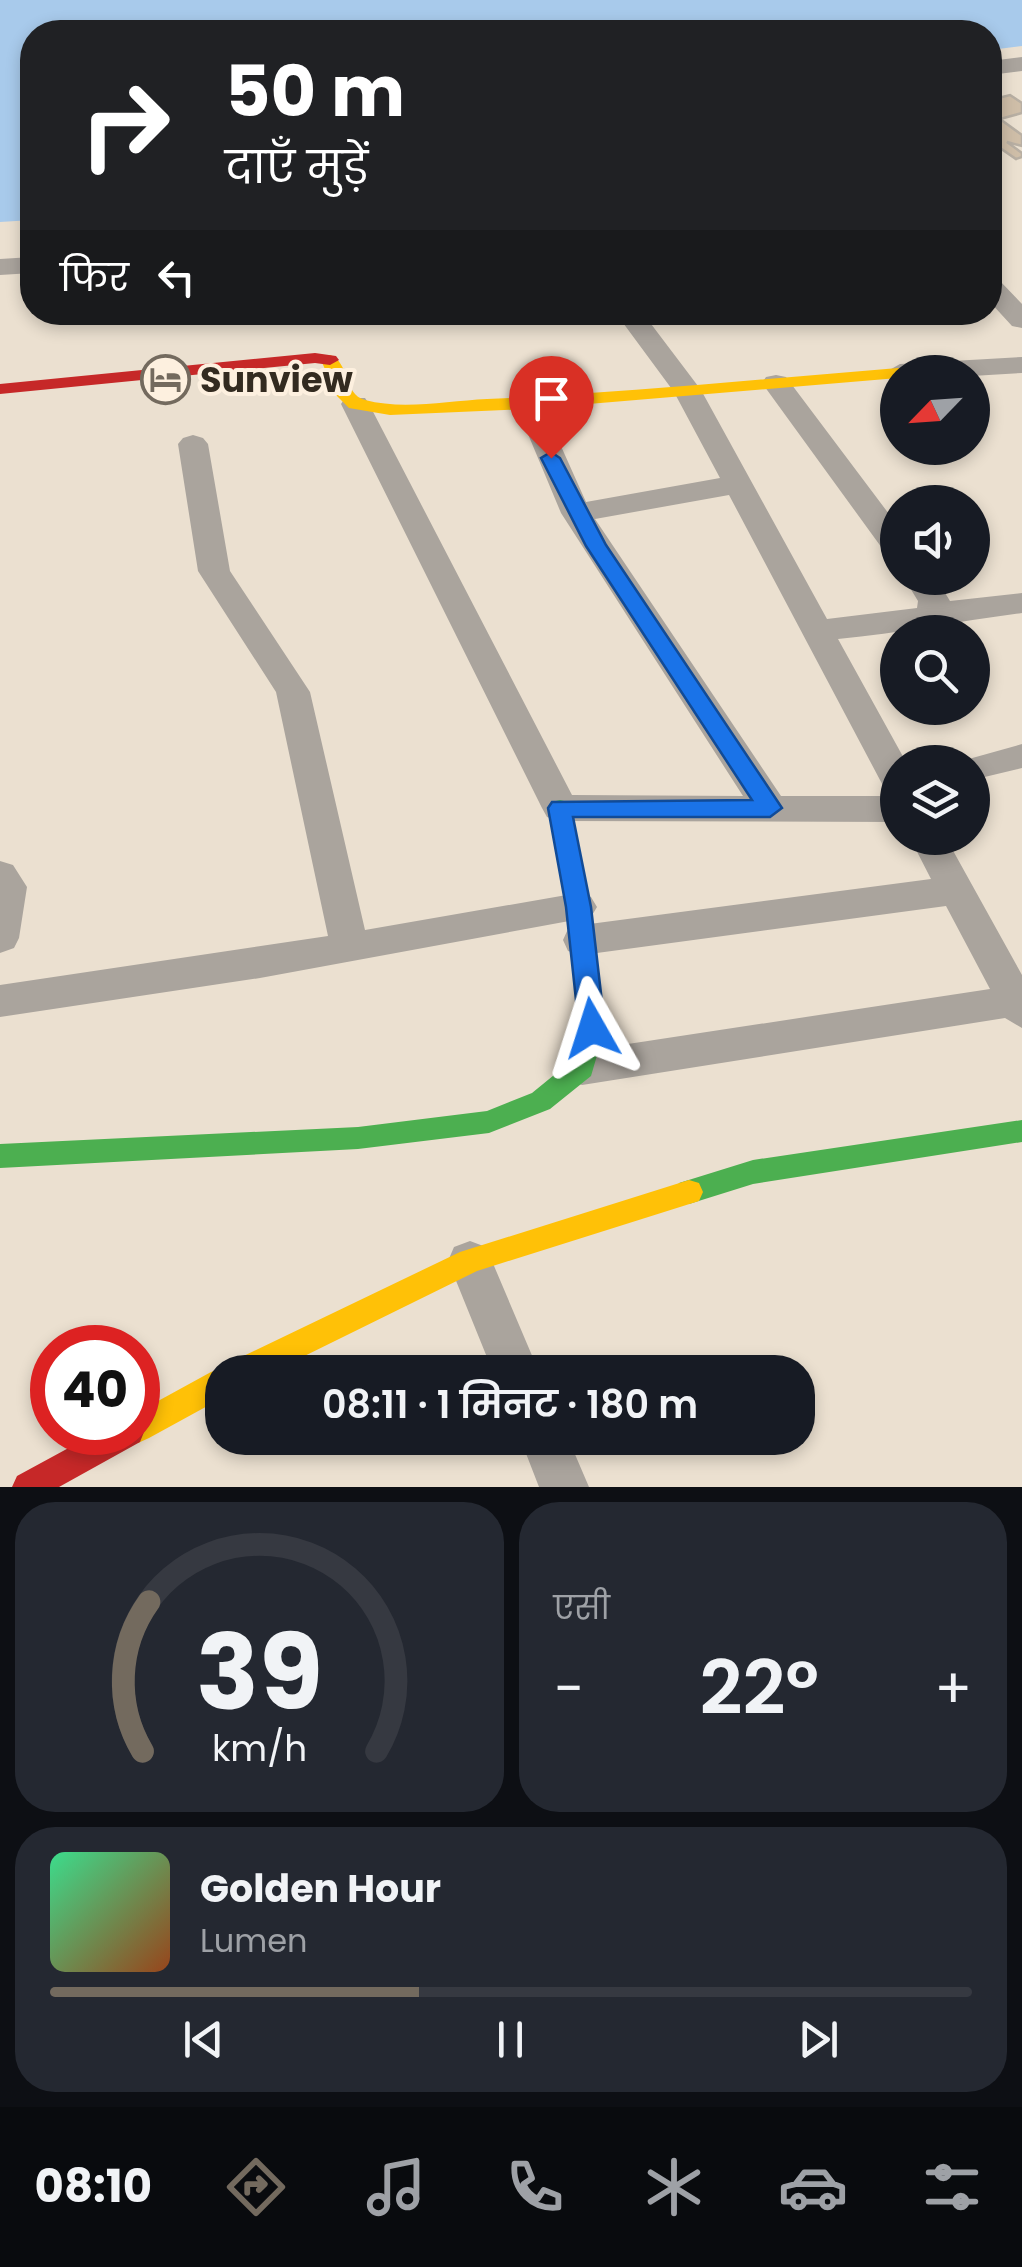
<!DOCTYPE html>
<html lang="hi">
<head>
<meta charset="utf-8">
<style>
	body { margin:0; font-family:Poppins,"Noto Sans Devanagari",sans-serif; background:#242831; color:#f1f3f6; height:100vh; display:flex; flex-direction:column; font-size:38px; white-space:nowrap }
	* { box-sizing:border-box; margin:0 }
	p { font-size:32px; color:#9ea1a6 }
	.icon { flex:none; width:55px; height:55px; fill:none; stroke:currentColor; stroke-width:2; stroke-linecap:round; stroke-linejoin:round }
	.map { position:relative; height:1487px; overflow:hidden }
	.panel { display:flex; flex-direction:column; gap:15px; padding:15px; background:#0d0f14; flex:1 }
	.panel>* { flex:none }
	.banner { position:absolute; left:20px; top:20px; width:982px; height:305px; border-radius:40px; box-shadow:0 5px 15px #0003; background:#202124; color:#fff; overflow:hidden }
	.needle { width:65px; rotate:245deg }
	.controls { position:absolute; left:880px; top:355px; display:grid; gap:20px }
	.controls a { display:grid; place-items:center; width:110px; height:110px; border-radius:50%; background:#171b24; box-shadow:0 5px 15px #0003; font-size:50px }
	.speed { position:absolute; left:30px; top:1325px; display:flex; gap:20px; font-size:50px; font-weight:700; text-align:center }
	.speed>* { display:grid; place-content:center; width:130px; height:130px; border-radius:50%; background:#171b24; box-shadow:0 5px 15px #0003; line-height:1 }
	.speed .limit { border:15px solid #d22; background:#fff; color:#111 }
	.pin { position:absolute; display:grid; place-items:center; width:85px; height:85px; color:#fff; margin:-102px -42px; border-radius:50% 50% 50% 0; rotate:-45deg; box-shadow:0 0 10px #0007 }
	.pin .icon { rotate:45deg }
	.me { position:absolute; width:110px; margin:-55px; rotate:354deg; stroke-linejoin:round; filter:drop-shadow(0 0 8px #0008) }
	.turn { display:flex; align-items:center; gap:35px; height:210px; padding:0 40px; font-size:45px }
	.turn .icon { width:130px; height:130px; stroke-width:2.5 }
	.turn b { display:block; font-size:70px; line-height:85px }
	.then { display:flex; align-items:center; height:95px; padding:0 40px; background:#0003; gap:20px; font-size:38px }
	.big { font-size:75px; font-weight:600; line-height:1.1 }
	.panel .widget { flex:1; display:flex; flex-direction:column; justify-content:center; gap:15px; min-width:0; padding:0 35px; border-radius:40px; background:#242831 }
	.panel .dial { align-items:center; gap:0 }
	.dial svg { height:260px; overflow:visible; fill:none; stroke:#363941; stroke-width:7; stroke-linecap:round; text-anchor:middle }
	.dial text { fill:#f1f3f6; stroke:none }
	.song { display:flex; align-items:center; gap:30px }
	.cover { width:120px; height:120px; border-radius:15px; background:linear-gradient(135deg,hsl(150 70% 55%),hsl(20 70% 35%)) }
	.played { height:10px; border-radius:5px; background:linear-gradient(90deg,#736a5e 40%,#363941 40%) }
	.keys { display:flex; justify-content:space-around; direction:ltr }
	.heat { display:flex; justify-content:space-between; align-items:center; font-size:55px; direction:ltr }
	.panel .tiles { flex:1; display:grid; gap:15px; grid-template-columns:1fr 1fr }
	.widget:last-child { grid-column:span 2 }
	.trip { position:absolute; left:205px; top:1355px; width:610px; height:100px; border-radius:40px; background:#171b24; box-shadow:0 5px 15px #0003; font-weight:600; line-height:100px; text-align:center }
	.tabs { display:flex; height:160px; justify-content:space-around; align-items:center; background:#090b0e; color:#9ea1a6 }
	.tabs .icon { width:70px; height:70px }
	.tabs .current { color:#736a5e }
	.tabs b { font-size:45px; color:#f1f3f6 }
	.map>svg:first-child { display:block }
	.water { fill:#a8caeb }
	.building { fill:#cfbea8; stroke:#b8afa3; stroke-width:2.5 }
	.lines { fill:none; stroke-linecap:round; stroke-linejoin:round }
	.street { fill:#aaa49d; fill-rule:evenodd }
	.fast { fill:#4caf50; fill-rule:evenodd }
	.slow { fill:#ffc107; fill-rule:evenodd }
	.jam { fill:#c62828; fill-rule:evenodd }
	.route { fill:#1a73e8; stroke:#114b97; stroke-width:2.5 }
	.labels { text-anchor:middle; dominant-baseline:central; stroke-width:8; stroke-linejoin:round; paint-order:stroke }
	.poi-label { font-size:35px; font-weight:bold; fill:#332b20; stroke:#fdf0df; text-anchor:start }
</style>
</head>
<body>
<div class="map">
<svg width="1022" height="1487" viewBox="0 0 1022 1487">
	<rect width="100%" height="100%" fill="#ebe0d0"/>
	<path class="water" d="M0 0H1022V46L990 50V32H32V220L0 222Z"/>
	<path class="building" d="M1010 95 1022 103V113L1000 119 1022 135V146L1007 142 1022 153V157L1016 159 990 141V100Z"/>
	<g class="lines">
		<path class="street" d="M1022 57V71L990 75V61Z
			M32 257V273L0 275V259Z
			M990 278 999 280 1022 304V328L1012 326 990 302Z
			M615 312H642L701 390 827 619 917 608 918 601 904 578H936L950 601 1022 593V613C959 621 901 633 838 639L906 762H898V792L885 789 880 780 729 495 595 519 781 796H898V822L560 821 547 817 542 808 341 404 345 398H365L369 404 572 795 743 796 561 513 515 403 519 397H539L586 502 720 478 674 392Z
			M1022 357V373L972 376V372H898V380L886 372 900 364Z
			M776 375 786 377 898 526V558L887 555 762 383 766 377Z
			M193 435 203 438 208 444 230 571 310 692 365 930 578 893 591 897 597 907 591 917 260 978 0 1017V985L328 936 276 692 198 571 178 444 183 438Z
			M1022 744V768L972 780V762H958Z
			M910 838H946L1022 975V1028L1005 1018 582 1085 567 1080 561 1068 567 1056 582 1051 990 989 946 906 582 955 568 951 563 940 568 929 582 925 931 879Z
			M0 861 13 865 27 887 19 938 14 948 0 953Z
			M470 1241 486 1247 539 1372H493L448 1261 454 1247Z
			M520 1438H568L589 1487H539Z"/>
		<path class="fast" d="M560 800 568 802 572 808 590 907 605 1028 591 1076 550 1109 489 1133 358 1149 0 1168V1144L358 1127 487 1111 532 1093 570 1062 579 1028 566 907 548 808 552 802Z
			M1022 1120V1142L753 1184 689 1204 679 1201 675 1192 679 1183 753 1160Z"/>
		<path class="slow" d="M330 355C350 362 343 394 365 400 402 410 448 401 487 399 624 393 761 379 898 368L907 372H898V378L529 409 390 415 349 408 336 395 321 360Z
			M689 1180 699 1183 703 1192 699 1201 477 1271 272 1372H222V1398L149 1438 138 1443 127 1438 125 1432H138V1412L211 1372 222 1368 228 1370 231 1362 460 1252Z"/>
		<path class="jam" d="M315 353 336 356 339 360 330 365 315 363 0 394V384Z
			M138 1421 144 1432 140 1442 59 1487H12L17 1476 98 1432H138Z"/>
	</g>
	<path class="route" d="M551 452 560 458 606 545 782 808 770 817H573L591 907 605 1028 601 1035 592 1038 583 1035 579 1028 566 907 548 808 552 802 752 800 586 546 541 458Z"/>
	<defs>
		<symbol id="hotel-ring" viewBox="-11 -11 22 22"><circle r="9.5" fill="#fdf0df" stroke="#736a5e" stroke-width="1.5"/><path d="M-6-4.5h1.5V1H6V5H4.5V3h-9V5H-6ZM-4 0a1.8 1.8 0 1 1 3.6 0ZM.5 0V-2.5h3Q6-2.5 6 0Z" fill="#736a5e"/></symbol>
	</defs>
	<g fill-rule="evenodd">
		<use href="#hotel-ring" x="138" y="352" width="55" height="55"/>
	</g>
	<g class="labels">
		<g class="poi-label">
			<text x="200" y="379">Sunview</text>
		</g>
	</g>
</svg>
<div class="controls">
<a><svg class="needle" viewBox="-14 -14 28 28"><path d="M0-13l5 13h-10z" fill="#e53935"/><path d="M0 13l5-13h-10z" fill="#9ea1a6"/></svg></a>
<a><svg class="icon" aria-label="sound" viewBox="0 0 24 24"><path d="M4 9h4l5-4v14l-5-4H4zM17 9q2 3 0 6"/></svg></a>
<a><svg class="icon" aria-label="search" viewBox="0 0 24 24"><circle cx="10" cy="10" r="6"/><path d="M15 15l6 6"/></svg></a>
<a><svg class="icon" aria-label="layers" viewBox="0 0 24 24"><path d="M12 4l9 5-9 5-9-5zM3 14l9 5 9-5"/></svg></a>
</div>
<div class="speed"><div class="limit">40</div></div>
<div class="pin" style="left:551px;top:458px;background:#d93025"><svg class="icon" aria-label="arrive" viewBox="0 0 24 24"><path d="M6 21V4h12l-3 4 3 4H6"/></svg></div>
<svg class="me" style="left:592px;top:1028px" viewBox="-20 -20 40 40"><path d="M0-17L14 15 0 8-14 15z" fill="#1a73e8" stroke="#fff" stroke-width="4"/></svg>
<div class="trip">08:11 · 1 मिनट · 180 m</div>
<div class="banner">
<div class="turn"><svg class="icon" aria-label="right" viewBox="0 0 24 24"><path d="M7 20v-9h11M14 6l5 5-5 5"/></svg><div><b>50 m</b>दाएँ मुड़ें</div></div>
<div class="then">फिर<svg class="icon" aria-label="left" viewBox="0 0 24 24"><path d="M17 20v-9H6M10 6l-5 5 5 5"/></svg></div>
</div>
</div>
<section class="panel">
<div class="tiles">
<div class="widget dial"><svg viewBox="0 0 100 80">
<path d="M14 69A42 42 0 1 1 86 69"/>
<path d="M14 69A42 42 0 0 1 16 23" stroke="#736a5e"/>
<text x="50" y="56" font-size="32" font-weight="700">39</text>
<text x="50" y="72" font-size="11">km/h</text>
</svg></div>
<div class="widget"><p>एसी</p>
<div class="heat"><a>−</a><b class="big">22°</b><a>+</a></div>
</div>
<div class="widget">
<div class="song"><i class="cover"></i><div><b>Golden Hour</b><p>Lumen</p></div></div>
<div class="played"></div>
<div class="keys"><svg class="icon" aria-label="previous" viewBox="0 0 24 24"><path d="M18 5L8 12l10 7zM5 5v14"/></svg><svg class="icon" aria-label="pause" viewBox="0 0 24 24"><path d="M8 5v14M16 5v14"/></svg><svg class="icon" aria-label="next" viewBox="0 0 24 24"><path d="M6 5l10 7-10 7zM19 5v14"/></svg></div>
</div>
</div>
</section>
<nav class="tabs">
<b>08:10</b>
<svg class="icon current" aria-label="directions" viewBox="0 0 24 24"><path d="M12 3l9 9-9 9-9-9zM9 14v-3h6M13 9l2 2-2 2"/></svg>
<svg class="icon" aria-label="music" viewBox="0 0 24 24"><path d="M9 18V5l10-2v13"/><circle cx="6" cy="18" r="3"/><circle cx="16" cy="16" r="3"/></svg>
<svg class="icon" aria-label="phone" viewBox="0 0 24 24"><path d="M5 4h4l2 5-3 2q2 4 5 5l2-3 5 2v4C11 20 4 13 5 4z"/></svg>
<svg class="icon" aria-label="climate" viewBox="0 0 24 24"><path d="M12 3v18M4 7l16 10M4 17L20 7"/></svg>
<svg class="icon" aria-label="car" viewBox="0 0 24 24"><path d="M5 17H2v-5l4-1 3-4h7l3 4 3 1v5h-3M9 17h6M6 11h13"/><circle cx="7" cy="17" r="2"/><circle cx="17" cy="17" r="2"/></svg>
<svg class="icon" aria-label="filters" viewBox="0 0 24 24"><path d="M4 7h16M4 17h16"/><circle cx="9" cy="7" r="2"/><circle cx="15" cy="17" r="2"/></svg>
</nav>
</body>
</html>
